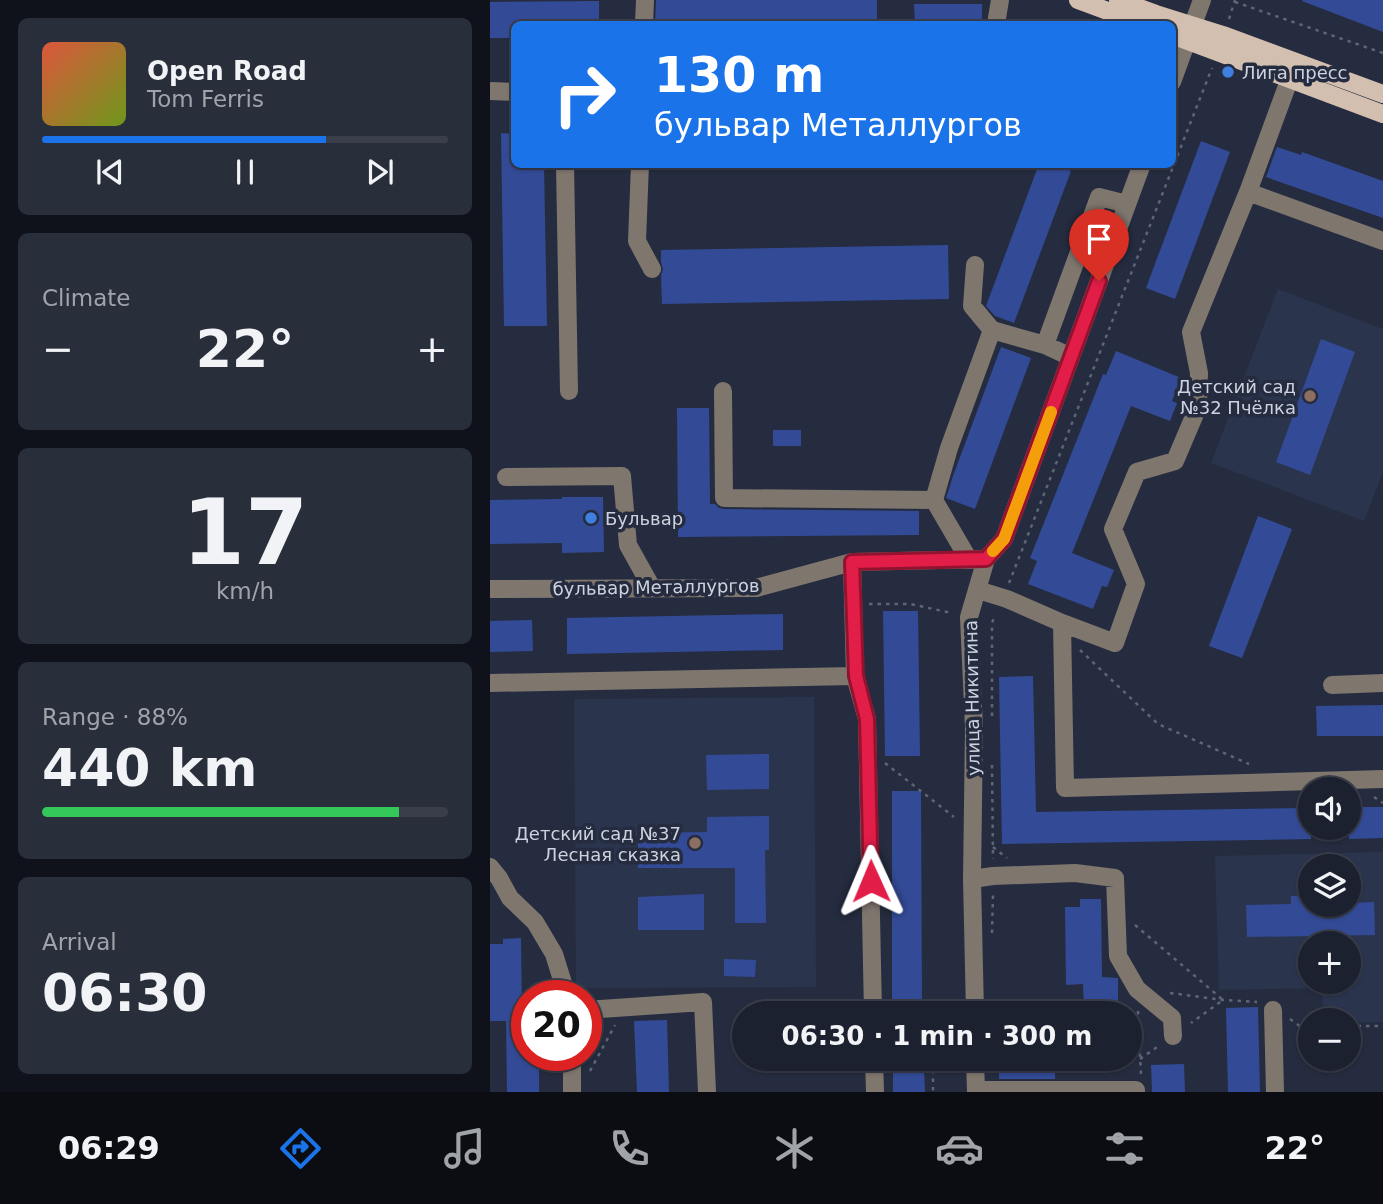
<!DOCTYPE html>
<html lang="en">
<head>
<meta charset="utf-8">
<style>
	body { margin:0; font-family:"DejaVu Sans",sans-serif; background:#292e3b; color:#f1f3f6; height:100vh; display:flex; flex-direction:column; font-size:26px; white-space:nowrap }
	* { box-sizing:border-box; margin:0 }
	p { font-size:23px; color:#a0a3aa }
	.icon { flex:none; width:38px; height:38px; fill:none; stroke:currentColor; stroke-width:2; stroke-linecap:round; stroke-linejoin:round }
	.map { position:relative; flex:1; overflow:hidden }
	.sheet { display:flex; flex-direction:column; gap:18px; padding:18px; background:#0f121a; width:490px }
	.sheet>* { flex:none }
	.banner { position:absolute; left:21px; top:21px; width:665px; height:147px; border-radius:10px; box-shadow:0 2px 5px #0004,0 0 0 2px #3a3e4b; background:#1a73e8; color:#fff; overflow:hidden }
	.tools { position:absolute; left:808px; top:777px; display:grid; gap:14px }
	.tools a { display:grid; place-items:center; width:63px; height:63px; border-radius:50%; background:#1c212f; box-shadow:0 2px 5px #0004,0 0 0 2px #3a3e4b; font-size:35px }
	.speed { position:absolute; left:21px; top:980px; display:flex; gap:14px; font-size:35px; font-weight:700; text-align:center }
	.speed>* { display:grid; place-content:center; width:91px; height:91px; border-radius:50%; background:#1c212f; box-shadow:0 2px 5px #0004,0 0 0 2px #3a3e4b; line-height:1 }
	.speed .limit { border:10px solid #d22; background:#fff; color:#111 }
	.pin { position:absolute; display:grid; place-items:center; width:60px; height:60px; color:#fff; margin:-72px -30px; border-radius:50% 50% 50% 0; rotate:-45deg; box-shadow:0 0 7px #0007 }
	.pin .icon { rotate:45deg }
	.me { position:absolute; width:77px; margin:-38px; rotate:359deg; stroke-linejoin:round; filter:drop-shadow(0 0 5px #0008) }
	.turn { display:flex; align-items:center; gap:24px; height:147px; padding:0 28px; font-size:32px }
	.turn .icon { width:91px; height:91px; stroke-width:2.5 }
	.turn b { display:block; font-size:49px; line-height:60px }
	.big { font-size:52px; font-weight:800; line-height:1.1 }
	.sheet .widget { flex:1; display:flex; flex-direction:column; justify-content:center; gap:10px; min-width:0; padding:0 24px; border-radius:10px; background:#292e3b }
	.sheet .dial { align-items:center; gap:0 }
	.dial b { font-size:91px; line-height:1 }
	.song { display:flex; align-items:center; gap:21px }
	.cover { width:84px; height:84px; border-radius:10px; background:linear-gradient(135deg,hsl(10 70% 55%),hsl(80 70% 35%)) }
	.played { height:7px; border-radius:4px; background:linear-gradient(90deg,#1a73e8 70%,#3a3e4b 70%) }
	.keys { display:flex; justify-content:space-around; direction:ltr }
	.heat { display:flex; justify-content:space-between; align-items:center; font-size:38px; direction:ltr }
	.charge { height:10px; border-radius:5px; background:linear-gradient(90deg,#34c759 88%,#3a3e4b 0) }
	.trip { position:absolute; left:242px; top:1001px; width:410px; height:70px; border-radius:35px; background:#1c212f; box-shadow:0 2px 5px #0004,0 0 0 2px #3a3e4b; font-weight:800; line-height:70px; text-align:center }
	.tab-bar { display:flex; height:112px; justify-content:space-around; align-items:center; background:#0b0d13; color:#a0a3aa }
	.tab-bar .icon { width:49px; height:49px }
	.tab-bar .selected { color:#1a73e8 }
	.tab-bar b { font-size:32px; color:#f1f3f6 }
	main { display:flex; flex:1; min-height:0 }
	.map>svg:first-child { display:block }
	.built { fill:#2a344d; fill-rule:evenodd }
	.building { fill:#334b97 }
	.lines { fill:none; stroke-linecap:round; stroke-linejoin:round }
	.path { stroke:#5e6575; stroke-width:2.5; stroke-dasharray:3.5 5; stroke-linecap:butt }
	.minor { stroke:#7f766e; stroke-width:18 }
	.major { stroke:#d3bfaf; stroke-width:18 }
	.route-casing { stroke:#92132f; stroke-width:18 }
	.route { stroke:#e11d48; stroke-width:12 }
	.slow { stroke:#f59e0b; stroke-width:12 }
	.shop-dot { fill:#3f7fe0; stroke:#252c3f; stroke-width:2.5 }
	.education-dot { fill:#8d6e63; stroke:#252c3f; stroke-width:2.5 }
	.labels { text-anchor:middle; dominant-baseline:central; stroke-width:7; stroke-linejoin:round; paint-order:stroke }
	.poi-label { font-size:18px; fill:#ccd2de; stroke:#252c3f; text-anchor:start }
	.street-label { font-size:18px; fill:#ccd2de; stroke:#252c3f }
</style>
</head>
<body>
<main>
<section class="sheet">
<div class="widget">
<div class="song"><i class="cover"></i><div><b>Open Road</b><p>Tom Ferris</p></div></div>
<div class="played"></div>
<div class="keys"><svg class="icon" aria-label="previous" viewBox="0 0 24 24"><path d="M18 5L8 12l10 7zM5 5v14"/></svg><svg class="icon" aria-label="pause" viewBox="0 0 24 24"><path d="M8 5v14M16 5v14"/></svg><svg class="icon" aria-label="next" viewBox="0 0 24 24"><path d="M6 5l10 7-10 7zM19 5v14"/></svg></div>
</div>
<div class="widget"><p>Climate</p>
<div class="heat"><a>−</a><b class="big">22°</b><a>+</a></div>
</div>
<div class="widget dial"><b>17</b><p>km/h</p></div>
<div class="widget"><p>Range · 88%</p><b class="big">440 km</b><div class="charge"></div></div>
<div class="widget"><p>Arrival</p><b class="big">06:30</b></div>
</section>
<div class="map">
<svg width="893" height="1092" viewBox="0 0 893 1092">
	<rect width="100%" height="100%" fill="#252c3f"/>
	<path class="built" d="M788 289 893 329V472L874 521 721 463Z
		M324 697 326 987 86 988 84 699Z
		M893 852V1022L859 1023V1020H833L832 988 729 990 725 856ZM821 866H859V905H821ZM821 943H859V982H821Z"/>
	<path class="building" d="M166 0H387V24H165Z
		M813 0H893V32L812 1Z
		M109 1V24H24V38H0V2Z
		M424 4H492V24H425Z
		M11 133 24 134V164H54L57 326H14Z
		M711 141 740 152 685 299 656 288Z
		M787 147 811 155 812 152 893 181V218L776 177Z
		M549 164H564L581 171 524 323 505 316 496 306Z
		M458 245 459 299 172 304 171 275 173 269 171 262V250Z
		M831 339 865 352 820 475 786 462Z
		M511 347 541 358 485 509 456 498 463 476Z
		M626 351 691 378 682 401 687 403 680 421 641 406 582 553 624 570 617 587 612 586 603 609 538 584 547 561 540 558 613 374 616 375Z
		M187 408H219L220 504H225L229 508 234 509 429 511V535L188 537Z
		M283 430H311V446H283Z
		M72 497H113L114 552 72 553V543L0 544V500L72 499Z
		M768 516 802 529 752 658 719 646Z
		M393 611H428L430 756H395Z
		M293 614V650L77 654V618Z
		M42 620 43 651 0 652V621Z
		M543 676 546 812 821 808V839L512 844 509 677Z
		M893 705V736H827L826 706Z
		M279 754V789L217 790 216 755Z
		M402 791H431L432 1013H402Z
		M859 807H893V838L859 839Z
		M279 816V850H275L276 923H245V868H148V833L217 832V817Z
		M214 894V930H148V897Z
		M821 895V905H859V903L884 902 885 935 757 937 756 905 801 904V896Z
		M590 899H611L612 977 628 978V1013H594L593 984 576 985 575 907H590Z
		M31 938 32 1017H37V1055H49V1092H17L16 1021H0V944H13V939Z
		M234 959 266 960 265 977 234 976Z
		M550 1000V1013H508V1001Z
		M768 1007 770 1092H738L736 1008Z
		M177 1020 179 1092H147L144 1021Z
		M509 1059 565 1060V1079H509Z
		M694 1064 695 1092H662L661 1065Z
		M434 1070 435 1092H403V1071Z"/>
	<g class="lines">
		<path class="path" d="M745 2 893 53
			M739 19 745 0
			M519 583 722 68
			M379 604H420L462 613
			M590 650 668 724 759 764
			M502 716V623L505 615
			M395 763 464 817
			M502 765 503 859
			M884 797 893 803
			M503 847 517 858
			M645 925 733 1000 701 1023
			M502 933 503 894
			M680 993 733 1000 767 1002
			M648 1011 651 1075
			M800 1019 811 1027H821
			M859 1026H893
			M650 1059 670 1045
			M402 1060H443V1092
			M100 1071 125 1025"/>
		<path class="minor" d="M154 24 155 0
			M506 24 510 0
			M804 67 758 192 893 241
			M682 82 712 0
			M0 91 24 92
			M75 164 79 391
			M150 164 147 241 162 269
			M485 265 482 306 502 330
			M555 345 609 197 637 204
			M233 391 234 498 444 500
			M16 477 132 476 138 545 162 588
			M479 560 444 500 459 448 502 330 555 345 581 357
			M362 562 365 676 377 719 383 1013
			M0 589 266 588 362 562 496 559
			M488 590 517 599 572 623 575 788 893 779
			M572 623 625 643 646 584 623 529 647 472 685 461 708 407 709 373 701 332 758 192
			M0 683 365 676
			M842 685 893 683
			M0 867 9 878 20 898 45 922 64 954 77 996
			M482 879 503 876 585 873 625 878 628 956 647 989 682 1018 683 1036
			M96 1010 213 1002 217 1092
			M783 1010 785 1092
			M485 1013 482 879 484 728 479 617 496 559 514 539 652 164
			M82 1055V1092
			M384 1059 385 1092
			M485 1059 486 1092
			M486 1090H646V1092"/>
		<path class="major" d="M588 0 653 24
			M628 0 666 14 733 35 893 94
			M682 35 893 114"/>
	</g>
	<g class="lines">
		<defs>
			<path id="route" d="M381 881 377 719 366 676 362 562 496 559 514 539 609 281"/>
		</defs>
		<use href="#route" class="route-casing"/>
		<use href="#route" class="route"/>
		<path class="slow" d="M503 551 514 539 561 412"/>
	</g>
	<g class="shop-dot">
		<circle cx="738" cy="72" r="7"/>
		<circle cx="101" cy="518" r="7"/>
	</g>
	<g class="education-dot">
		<circle cx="820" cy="396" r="7"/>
		<circle cx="205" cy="843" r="7"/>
	</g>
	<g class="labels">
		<g class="poi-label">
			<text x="752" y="72">Лига пресс</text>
			<text x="806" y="386" text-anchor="end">Детский сад<tspan x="806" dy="21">№32 Пчёлка</tspan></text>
			<text x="115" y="518">Бульвар</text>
			<text x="191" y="833" text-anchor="end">Детский сад №37<tspan x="191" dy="21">Лесная сказка</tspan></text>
		</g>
		<g class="street-label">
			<text transform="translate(166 587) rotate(-1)">бульвар Металлургов</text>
			<text transform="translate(482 698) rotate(-91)">улица Никитина</text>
		</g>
	</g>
</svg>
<div class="tools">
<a><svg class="icon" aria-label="sound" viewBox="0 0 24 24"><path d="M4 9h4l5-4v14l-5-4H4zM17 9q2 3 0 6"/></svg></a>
<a><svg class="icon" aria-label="layers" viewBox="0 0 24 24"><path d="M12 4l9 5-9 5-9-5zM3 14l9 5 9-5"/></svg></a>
<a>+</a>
<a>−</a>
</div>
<div class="speed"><div class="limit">20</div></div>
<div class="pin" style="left:609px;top:281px;background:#d93025"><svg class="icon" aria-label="arrive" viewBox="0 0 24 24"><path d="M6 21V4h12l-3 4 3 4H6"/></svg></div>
<svg class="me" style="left:381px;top:881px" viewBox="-20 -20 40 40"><path d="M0-17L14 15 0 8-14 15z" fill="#e11d48" stroke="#fff" stroke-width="4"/></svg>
<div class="trip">06:30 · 1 min · 300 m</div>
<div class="banner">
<div class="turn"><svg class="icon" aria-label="right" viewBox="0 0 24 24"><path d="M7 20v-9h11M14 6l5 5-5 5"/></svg><div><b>130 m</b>бульвар Металлургов</div></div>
</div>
</div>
</main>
<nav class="tab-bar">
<b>06:29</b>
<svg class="icon selected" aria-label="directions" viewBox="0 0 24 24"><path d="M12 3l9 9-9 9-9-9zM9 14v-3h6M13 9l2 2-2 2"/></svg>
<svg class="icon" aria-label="music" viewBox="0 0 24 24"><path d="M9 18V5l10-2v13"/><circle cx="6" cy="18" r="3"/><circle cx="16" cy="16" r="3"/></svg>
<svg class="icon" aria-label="phone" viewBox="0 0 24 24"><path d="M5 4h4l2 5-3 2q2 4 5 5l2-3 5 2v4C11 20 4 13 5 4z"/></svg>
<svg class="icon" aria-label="climate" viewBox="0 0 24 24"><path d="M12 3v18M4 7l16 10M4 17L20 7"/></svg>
<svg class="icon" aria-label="car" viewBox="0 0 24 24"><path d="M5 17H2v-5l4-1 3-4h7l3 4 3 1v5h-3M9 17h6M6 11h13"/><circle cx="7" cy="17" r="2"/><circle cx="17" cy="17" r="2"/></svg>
<svg class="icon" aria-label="filters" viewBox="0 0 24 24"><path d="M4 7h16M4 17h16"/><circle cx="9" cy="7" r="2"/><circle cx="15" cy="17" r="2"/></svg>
<b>22°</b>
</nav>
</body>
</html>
